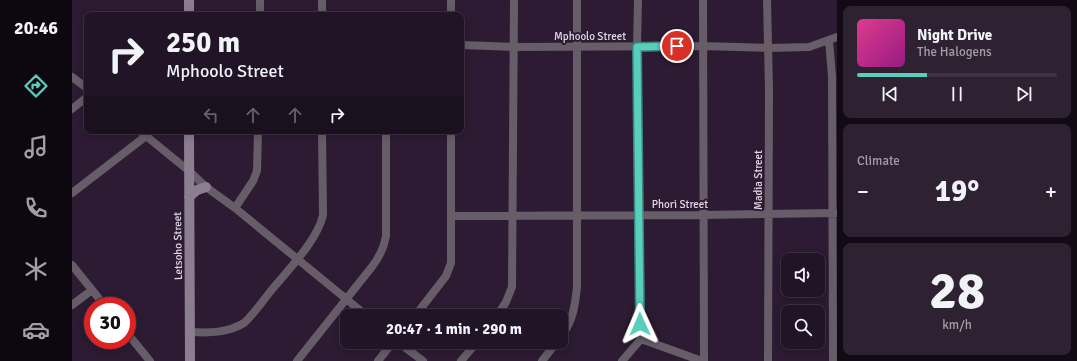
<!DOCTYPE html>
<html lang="en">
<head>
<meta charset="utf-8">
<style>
	body { margin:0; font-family:Signika,sans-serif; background:#2d2132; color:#f1f3f6; height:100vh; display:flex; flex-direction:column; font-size:15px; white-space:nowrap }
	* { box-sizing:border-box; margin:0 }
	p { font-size:13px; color:#a29ea7 }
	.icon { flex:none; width:22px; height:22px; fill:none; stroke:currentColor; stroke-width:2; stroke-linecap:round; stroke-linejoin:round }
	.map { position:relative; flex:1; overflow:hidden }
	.details { display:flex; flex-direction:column; gap:6px; padding:6px; background:#120b15; width:240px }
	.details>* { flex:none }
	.hud { position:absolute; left:12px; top:12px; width:380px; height:122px; border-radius:8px; box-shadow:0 2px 10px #0003,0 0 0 1px #3e3343; background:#211426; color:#f1f3f6; overflow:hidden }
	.controls { position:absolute; left:709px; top:253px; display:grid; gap:8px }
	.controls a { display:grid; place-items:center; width:44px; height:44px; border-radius:8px; background:#211426; box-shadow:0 2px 10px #0003,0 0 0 1px #3e3343; font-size:20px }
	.speed { position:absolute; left:12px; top:297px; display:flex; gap:8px; font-size:20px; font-weight:700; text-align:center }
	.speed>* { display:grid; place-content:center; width:52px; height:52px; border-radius:50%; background:#211426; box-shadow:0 2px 10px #0003,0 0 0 1px #3e3343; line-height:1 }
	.speed .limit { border:6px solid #d22; background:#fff; color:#111 }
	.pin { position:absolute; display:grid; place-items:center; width:34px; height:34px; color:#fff; margin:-17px; border:2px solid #fff; border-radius:50%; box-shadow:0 1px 4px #0007 }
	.me { position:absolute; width:44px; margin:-22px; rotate:359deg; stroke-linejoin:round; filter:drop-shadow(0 0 3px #0008) }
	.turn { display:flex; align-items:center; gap:14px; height:84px; padding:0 16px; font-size:18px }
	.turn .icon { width:52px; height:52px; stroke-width:2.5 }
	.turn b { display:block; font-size:28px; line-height:34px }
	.lanes { display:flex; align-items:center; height:38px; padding:0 16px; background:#0003; justify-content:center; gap:20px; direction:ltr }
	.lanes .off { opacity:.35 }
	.big { font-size:30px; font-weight:800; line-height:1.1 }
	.details .tile { flex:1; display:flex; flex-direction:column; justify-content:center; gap:6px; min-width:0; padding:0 14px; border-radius:8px; background:#2d2132 }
	.details .dial { align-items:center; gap:0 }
	.dial b { font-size:52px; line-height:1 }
	.song { display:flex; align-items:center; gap:12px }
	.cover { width:48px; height:48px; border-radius:6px; background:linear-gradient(135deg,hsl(330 70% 55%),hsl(310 70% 35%)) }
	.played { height:4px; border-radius:2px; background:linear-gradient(90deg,#5acebc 35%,#3e3343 35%) }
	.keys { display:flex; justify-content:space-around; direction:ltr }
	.heat { display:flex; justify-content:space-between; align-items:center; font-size:22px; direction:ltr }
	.trip { position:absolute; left:268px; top:309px; width:228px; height:40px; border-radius:8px; background:#211426; box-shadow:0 2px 10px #0003,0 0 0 1px #3e3343; font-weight:800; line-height:40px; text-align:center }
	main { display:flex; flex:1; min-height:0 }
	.tabs { display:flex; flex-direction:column; width:72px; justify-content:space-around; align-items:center; background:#0d080f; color:#a29ea7 }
	.tabs .icon { width:28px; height:28px }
	.tabs .current { color:#5acebc }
	.tabs b { font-size:18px; color:#f1f3f6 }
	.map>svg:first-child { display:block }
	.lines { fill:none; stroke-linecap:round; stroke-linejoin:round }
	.street { stroke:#665d69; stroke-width:8 }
	.secondary { stroke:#8c7e91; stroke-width:10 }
	.route-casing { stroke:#3a867a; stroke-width:10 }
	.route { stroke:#5acebc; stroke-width:7 }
	.labels { text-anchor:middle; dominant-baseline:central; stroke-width:4; stroke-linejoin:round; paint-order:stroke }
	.street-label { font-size:11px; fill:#e3d8e7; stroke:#2c1b32 }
</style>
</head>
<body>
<main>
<nav class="tabs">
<b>20:46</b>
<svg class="icon current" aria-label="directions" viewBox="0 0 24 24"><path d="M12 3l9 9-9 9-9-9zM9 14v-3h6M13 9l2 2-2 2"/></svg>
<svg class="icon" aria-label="music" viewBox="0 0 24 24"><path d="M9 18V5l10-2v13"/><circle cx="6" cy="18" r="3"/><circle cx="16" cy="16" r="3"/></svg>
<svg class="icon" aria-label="phone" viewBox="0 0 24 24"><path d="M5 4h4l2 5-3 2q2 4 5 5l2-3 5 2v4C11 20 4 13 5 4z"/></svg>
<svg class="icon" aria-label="climate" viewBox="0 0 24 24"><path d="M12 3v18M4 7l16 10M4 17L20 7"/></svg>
<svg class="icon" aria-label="car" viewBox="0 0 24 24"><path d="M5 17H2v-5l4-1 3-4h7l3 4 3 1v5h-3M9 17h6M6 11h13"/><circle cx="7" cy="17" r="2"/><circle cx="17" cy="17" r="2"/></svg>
</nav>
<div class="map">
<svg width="765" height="361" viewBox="0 0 765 361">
	<rect width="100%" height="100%" fill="#2c1b32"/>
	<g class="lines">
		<path class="street" d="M188 0V15
			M379 0V15
			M631 0 632 361
			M695 0 697 90 696 361
			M250 15V0
			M757 41 760 76 761 361
			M389 45 442 47 631 46 697 48 737 47 765 37
			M0 77 15 88
			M0 109 15 97
			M68 131 117 171 134 187 163 208 295 316
			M0 193 74 136
			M163 208 181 181 185 171 186 131
			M379 216 631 215 765 213
			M0 265 33 306
			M0 305 20 290
			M343 316 374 276 379 263V131
			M425 316 434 302 440 287 442 0
			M119 332C138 333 155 333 172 323 183 313 192 299 202 287 218 268 246 239 251 215L250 131
			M55 333 78 361
			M489 337C501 321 503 306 505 287V0
			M569 339 630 361
			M326 342 351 361
			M225 361 299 268C307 258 312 248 314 236V131
			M306 361 321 342
			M389 361 405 342
			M470 361 485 342
			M550 361 569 339 565 47 566 0"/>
		<path class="secondary" d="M117 0V15
			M117 131 118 361
			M117 197 125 190 134 187"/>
	</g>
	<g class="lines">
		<defs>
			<path id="route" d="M568 324 565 47 605 46"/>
		</defs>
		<use href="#route" class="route-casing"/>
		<use href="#route" class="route"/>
	</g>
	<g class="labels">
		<g class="street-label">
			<text x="518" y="36">Mphoolo Street</text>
			<text transform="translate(686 180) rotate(-90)">Madia Street</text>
			<text x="608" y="204">Phori Street</text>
			<text transform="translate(106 246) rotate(-91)">Letsoho Street</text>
		</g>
	</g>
</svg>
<div class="controls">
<a><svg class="icon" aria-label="sound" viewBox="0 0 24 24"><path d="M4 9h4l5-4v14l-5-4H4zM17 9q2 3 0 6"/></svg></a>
<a><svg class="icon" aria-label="search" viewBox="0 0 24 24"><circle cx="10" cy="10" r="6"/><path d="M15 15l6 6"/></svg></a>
</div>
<div class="speed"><div class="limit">30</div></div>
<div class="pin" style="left:605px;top:46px;background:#d93025"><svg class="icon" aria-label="arrive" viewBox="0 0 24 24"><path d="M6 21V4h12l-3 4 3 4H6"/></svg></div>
<svg class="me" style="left:568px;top:324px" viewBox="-20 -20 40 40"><path d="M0-17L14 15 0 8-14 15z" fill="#5acebc" stroke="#fff" stroke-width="4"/></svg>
<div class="trip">20:47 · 1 min · 290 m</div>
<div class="hud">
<div class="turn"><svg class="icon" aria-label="right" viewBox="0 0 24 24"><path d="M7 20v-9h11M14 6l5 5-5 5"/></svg><div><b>250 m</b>Mphoolo Street</div></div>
<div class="lanes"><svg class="icon off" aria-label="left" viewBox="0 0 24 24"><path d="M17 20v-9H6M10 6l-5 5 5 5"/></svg><svg class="icon off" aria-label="ahead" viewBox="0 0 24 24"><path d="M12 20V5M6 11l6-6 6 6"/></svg><svg class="icon off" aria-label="ahead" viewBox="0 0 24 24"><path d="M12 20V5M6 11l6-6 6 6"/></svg><svg class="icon" aria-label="right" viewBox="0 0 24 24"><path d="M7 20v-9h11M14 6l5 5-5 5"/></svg></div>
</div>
</div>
<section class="details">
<div class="tile">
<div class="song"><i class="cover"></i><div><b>Night Drive</b><p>The Halogens</p></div></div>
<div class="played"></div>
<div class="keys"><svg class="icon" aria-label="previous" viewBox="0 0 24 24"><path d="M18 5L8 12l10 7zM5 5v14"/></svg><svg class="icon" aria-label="pause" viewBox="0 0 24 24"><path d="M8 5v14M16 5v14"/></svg><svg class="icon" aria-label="next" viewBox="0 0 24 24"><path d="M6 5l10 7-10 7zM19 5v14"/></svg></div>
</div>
<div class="tile"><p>Climate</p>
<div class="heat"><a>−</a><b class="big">19°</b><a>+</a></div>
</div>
<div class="tile dial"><b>28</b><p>km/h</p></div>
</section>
</main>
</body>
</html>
